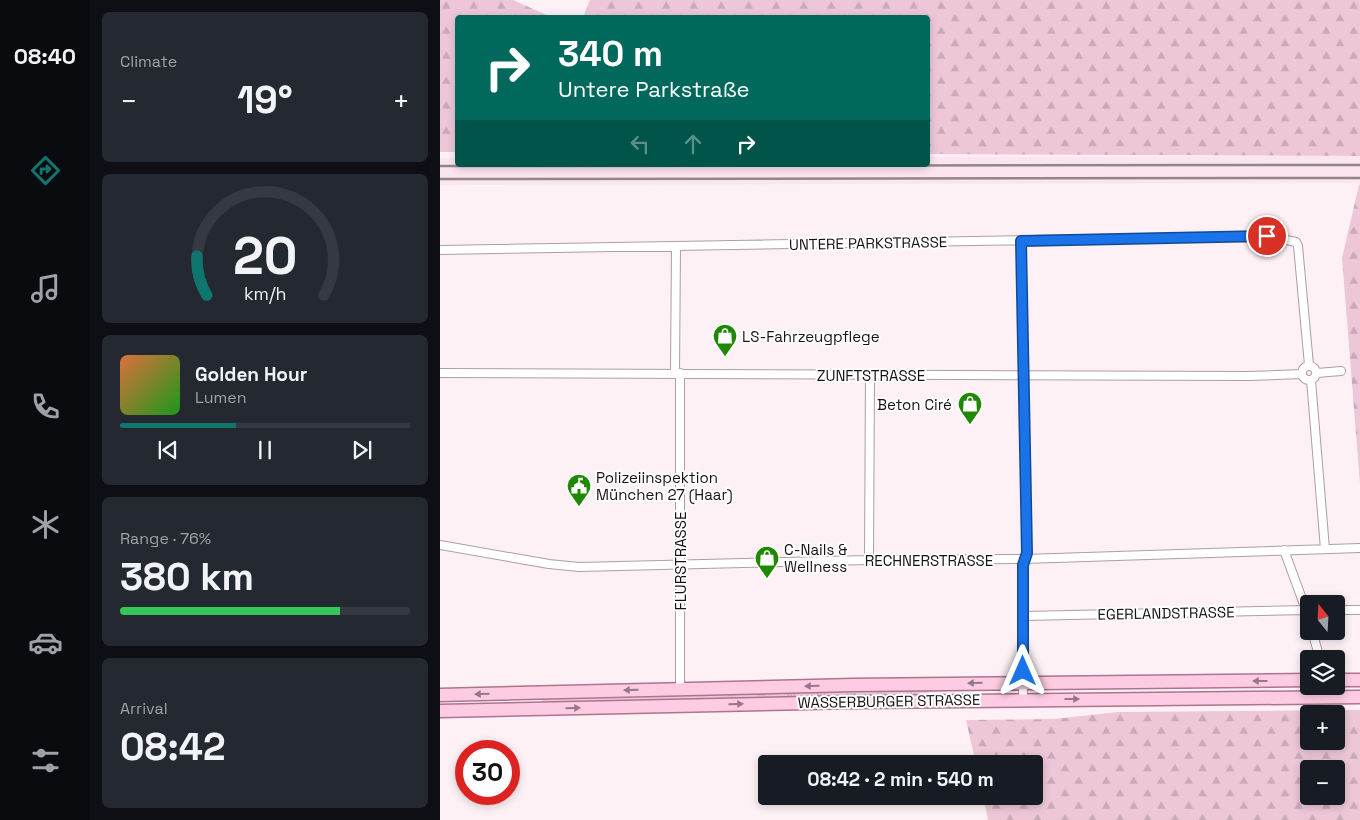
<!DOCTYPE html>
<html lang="en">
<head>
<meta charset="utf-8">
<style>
	body { margin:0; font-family:"Space Grotesk",sans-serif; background:#242831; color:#f1f3f6; height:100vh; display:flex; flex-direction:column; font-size:19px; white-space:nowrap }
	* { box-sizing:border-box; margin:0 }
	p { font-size:16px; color:#9ea1a6 }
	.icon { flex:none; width:28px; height:28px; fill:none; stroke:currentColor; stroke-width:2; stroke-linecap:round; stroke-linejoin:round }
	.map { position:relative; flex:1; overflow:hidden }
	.panel { display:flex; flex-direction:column; gap:12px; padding:12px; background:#0d0f14; width:350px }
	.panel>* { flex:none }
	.top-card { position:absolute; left:15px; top:15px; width:475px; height:152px; border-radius:5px; box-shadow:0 2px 8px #0003; background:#00695c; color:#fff; overflow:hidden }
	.needle { width:32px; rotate:342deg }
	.fabs { position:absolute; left:860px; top:595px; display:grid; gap:10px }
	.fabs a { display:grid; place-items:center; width:45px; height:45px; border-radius:5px; background:#171b24; box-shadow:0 2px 8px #0003; font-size:25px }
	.speed { position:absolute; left:15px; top:740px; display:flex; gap:10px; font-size:25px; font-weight:700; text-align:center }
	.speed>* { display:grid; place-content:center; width:65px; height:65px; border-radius:50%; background:#171b24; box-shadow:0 2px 8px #0003; line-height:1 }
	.speed .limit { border:8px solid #d22; background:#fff; color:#111 }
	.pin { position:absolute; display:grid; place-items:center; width:42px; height:42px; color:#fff; margin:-21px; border:2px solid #fff; border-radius:50%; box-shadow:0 1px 5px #0007 }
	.me { position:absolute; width:55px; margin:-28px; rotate:0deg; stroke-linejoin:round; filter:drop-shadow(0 0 4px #0008) }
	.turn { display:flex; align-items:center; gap:18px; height:105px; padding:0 20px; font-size:22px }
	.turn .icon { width:65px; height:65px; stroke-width:2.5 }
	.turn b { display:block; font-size:35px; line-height:42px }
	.lanes { display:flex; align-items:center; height:48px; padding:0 20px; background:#0003; justify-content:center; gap:25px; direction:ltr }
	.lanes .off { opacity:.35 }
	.big { font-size:38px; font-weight:600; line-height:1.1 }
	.panel .widget { flex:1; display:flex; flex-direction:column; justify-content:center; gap:8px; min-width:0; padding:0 18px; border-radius:8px; background:#242831 }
	.panel .dial { align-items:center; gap:0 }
	.dial svg { height:130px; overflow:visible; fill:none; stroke:#363941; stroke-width:7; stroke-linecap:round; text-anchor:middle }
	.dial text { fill:#f1f3f6; stroke:none }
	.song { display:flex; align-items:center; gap:15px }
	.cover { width:60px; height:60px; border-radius:8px; background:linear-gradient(135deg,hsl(20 70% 55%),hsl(120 70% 35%)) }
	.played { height:5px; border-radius:2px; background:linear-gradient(90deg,#0f766e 40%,#363941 40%) }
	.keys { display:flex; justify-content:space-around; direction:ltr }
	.heat { display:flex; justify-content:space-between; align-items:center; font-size:28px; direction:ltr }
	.charge { height:8px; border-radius:4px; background:linear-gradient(90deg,#34c759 76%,#363941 0) }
	.trip { position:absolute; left:318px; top:755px; width:285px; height:50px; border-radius:5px; background:#171b24; box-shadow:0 2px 8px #0003; font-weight:600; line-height:50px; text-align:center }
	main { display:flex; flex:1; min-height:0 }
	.tabs { display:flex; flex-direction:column; width:90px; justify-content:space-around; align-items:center; background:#090b0e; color:#9ea1a6 }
	.tabs .icon { width:35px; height:35px }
	.tabs .on { color:#0f766e }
	.tabs b { font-size:22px; color:#f1f3f6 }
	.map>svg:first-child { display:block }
	.built { fill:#fce5ee }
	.grass { fill:url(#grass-tufts) }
	.forest { fill:url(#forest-firs); fill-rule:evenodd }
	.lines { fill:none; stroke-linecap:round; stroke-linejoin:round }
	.street-casing { stroke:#b09ca4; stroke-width:10 }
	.primary-casing { stroke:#ac758d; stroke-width:15 }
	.street { stroke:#fff; stroke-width:8 }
	.primary { stroke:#fdcce2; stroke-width:12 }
	.rail { stroke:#91878b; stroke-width:2.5 }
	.oneway { fill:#967886 }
	.route-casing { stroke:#114b97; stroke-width:12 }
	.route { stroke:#1a73e8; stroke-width:9 }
	.labels { text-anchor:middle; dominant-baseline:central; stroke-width:4; stroke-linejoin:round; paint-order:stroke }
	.street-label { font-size:15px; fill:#191215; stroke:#fff }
	.poi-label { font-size:15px; fill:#191215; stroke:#fff; text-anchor:start }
</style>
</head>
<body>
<main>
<nav class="tabs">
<b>08:40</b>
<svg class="icon on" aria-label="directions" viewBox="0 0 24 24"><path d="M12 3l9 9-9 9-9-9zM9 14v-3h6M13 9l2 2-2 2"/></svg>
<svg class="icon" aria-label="music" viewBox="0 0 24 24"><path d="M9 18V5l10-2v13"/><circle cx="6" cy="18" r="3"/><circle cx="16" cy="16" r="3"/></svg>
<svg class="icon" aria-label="phone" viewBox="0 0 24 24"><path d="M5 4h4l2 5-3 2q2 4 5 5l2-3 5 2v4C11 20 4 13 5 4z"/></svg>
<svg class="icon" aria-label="climate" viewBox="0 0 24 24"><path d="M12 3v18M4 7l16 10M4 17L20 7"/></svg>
<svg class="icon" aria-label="car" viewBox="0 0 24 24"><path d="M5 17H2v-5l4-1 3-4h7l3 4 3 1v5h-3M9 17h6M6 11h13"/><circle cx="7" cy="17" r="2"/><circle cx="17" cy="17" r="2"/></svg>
<svg class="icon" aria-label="filters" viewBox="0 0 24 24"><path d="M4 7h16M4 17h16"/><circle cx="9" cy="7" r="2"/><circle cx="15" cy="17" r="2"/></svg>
</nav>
<section class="panel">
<div class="widget"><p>Climate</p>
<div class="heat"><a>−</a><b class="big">19°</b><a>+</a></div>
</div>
<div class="widget dial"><svg viewBox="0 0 100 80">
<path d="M14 69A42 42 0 1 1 86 69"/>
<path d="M14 69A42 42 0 0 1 8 45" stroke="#0f766e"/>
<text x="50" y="56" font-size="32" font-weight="700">20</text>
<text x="50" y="72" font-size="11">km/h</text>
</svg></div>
<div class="widget">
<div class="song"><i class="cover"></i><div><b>Golden Hour</b><p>Lumen</p></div></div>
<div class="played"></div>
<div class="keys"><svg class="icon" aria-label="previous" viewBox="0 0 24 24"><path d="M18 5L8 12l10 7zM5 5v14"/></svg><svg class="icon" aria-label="pause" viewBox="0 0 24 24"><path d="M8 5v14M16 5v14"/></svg><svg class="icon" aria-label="next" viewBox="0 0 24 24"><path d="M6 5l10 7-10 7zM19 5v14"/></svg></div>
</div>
<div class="widget"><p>Range · 76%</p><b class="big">380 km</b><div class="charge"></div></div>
<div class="widget"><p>Arrival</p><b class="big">08:42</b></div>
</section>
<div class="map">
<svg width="920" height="820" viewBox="0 0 920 820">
	<defs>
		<pattern id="grass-tufts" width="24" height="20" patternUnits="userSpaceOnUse" patternTransform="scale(1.25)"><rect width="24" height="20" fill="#edc7d7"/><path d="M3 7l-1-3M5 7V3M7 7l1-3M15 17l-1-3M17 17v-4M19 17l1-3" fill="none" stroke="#cbaab8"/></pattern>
		<pattern id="forest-firs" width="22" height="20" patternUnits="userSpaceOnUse" patternTransform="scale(1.25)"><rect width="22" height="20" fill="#edc7d7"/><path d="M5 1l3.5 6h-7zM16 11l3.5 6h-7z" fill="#cbaab8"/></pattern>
	</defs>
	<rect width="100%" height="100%" fill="#fdf1f6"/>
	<path class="built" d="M920 156V185L918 183 0 185V158H17L18 165H488V157Z"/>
	<path class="grass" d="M557 688V690H505L478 694 105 703 102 701 101 698Z"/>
	<path class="forest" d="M0 0H73L111 17 18 18 17 152H0Z
		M150 0H920V156L488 154V18L143 17Z
		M919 185H920V484L902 258Z
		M920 710V820H548L543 796H594V764H536L526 720 614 719 677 712ZM869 714H896V741H869ZM869 769H896V796H869Z"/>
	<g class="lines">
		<defs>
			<path id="street" d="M581 241 587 553 583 565V700
				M0 250 827 236 856 242 858 246 869 365
				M862 373a7 7 0 1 1 14 0a7 7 0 1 1-14 0Z
				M0 373 809 376 862 374
				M235 373 236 246
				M877 373 901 371
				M871 380 885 549
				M0 545 109 564 139 567 429 560 584 559 920 548
				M844 550 869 618
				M429 560 430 375
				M896 610H920
				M583 616 869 610
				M872 631 880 659
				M240 689V373"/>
			<path id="primary" d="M896 680H920
				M0 695 413 685 869 680
				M0 711 415 702 920 697"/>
		</defs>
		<use href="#street" class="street-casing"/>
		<use href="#primary" class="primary-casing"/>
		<use href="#street" class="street"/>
		<use href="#primary" class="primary"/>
		<path class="rail" d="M0 166 920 165
			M0 179 920 178"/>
	</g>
	<defs><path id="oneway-solid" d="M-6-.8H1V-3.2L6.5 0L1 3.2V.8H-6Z" transform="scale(1.25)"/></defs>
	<g class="oneway">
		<use href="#oneway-solid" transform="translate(820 681) rotate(180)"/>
		<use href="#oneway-solid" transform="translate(535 683) rotate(179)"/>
		<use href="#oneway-solid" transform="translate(372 686) rotate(179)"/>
		<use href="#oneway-solid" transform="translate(191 690) rotate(179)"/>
		<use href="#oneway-solid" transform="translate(42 694) rotate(179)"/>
		<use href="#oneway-solid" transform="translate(632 699)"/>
		<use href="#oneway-solid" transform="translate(296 704) rotate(-1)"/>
		<use href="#oneway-solid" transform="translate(133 708) rotate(-1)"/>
	</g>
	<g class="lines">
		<defs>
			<path id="route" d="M583 671V565L587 553 581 241 827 236"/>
		</defs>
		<use href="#route" class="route-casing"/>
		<use href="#route" class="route"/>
	</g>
	<defs>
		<symbol id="shop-pin" viewBox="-11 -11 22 30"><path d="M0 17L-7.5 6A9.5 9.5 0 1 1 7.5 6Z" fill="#1d8800" stroke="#fff"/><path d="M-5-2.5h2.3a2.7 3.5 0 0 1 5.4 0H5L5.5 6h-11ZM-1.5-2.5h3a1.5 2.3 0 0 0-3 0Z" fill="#fff"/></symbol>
		<symbol id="civic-pin" viewBox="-11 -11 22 30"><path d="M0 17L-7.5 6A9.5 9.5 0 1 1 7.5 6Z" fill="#1d8800" stroke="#fff"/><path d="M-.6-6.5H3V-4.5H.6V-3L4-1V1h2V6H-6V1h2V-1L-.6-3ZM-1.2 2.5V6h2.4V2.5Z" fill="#fff"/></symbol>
	</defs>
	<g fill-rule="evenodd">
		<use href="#shop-pin" x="271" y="322" width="28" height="38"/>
		<use href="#shop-pin" x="516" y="390" width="28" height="38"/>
		<use href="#civic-pin" x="125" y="472" width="28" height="38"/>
		<use href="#shop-pin" x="313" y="544" width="28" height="38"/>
	</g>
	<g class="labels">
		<g class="street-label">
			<text transform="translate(428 243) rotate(-1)">UNTERE PARKSTRASSE</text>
			<text x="431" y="375">ZUNFTSTRASSE</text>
			<text x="489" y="560">RECHNERSTRASSE</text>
			<text transform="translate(240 561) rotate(-90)">FLURSTRASSE</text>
			<text transform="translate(726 613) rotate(-1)">EGERLANDSTRASSE</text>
			<text transform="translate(449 701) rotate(-1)">WASSERBURGER STRASSE</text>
		</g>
		<g class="poi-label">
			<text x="302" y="336">LS-Fahrzeugpflege</text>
			<text x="512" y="404" text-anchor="end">Beton Ciré</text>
			<text x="156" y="477">Polizeiinspektion<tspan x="156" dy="17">München 27 (Haar)</tspan></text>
			<text x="344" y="549">C-Nails &amp;<tspan x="344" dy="17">Wellness</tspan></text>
		</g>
	</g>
</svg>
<div class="fabs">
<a><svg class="needle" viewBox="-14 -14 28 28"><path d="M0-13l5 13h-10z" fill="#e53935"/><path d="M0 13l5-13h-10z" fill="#9ea1a6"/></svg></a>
<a><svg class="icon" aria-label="layers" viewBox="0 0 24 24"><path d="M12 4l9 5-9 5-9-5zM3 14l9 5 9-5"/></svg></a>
<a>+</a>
<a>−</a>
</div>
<div class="speed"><div class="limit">30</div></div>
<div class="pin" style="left:827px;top:236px;background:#d93025"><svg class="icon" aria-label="arrive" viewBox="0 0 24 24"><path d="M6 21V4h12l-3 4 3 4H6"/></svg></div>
<svg class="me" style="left:583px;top:671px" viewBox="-20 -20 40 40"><path d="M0-17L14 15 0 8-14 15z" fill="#1a73e8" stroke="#fff" stroke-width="4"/></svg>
<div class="trip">08:42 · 2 min · 540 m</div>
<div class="top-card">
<div class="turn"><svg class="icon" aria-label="right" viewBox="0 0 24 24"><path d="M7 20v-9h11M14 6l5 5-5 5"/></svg><div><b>340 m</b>Untere Parkstraße</div></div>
<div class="lanes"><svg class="icon off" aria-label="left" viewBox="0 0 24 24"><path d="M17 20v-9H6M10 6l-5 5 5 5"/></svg><svg class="icon off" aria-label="ahead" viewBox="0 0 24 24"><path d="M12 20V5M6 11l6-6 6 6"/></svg><svg class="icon" aria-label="right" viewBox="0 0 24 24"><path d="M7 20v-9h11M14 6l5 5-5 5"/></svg></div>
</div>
</div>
</main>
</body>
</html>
